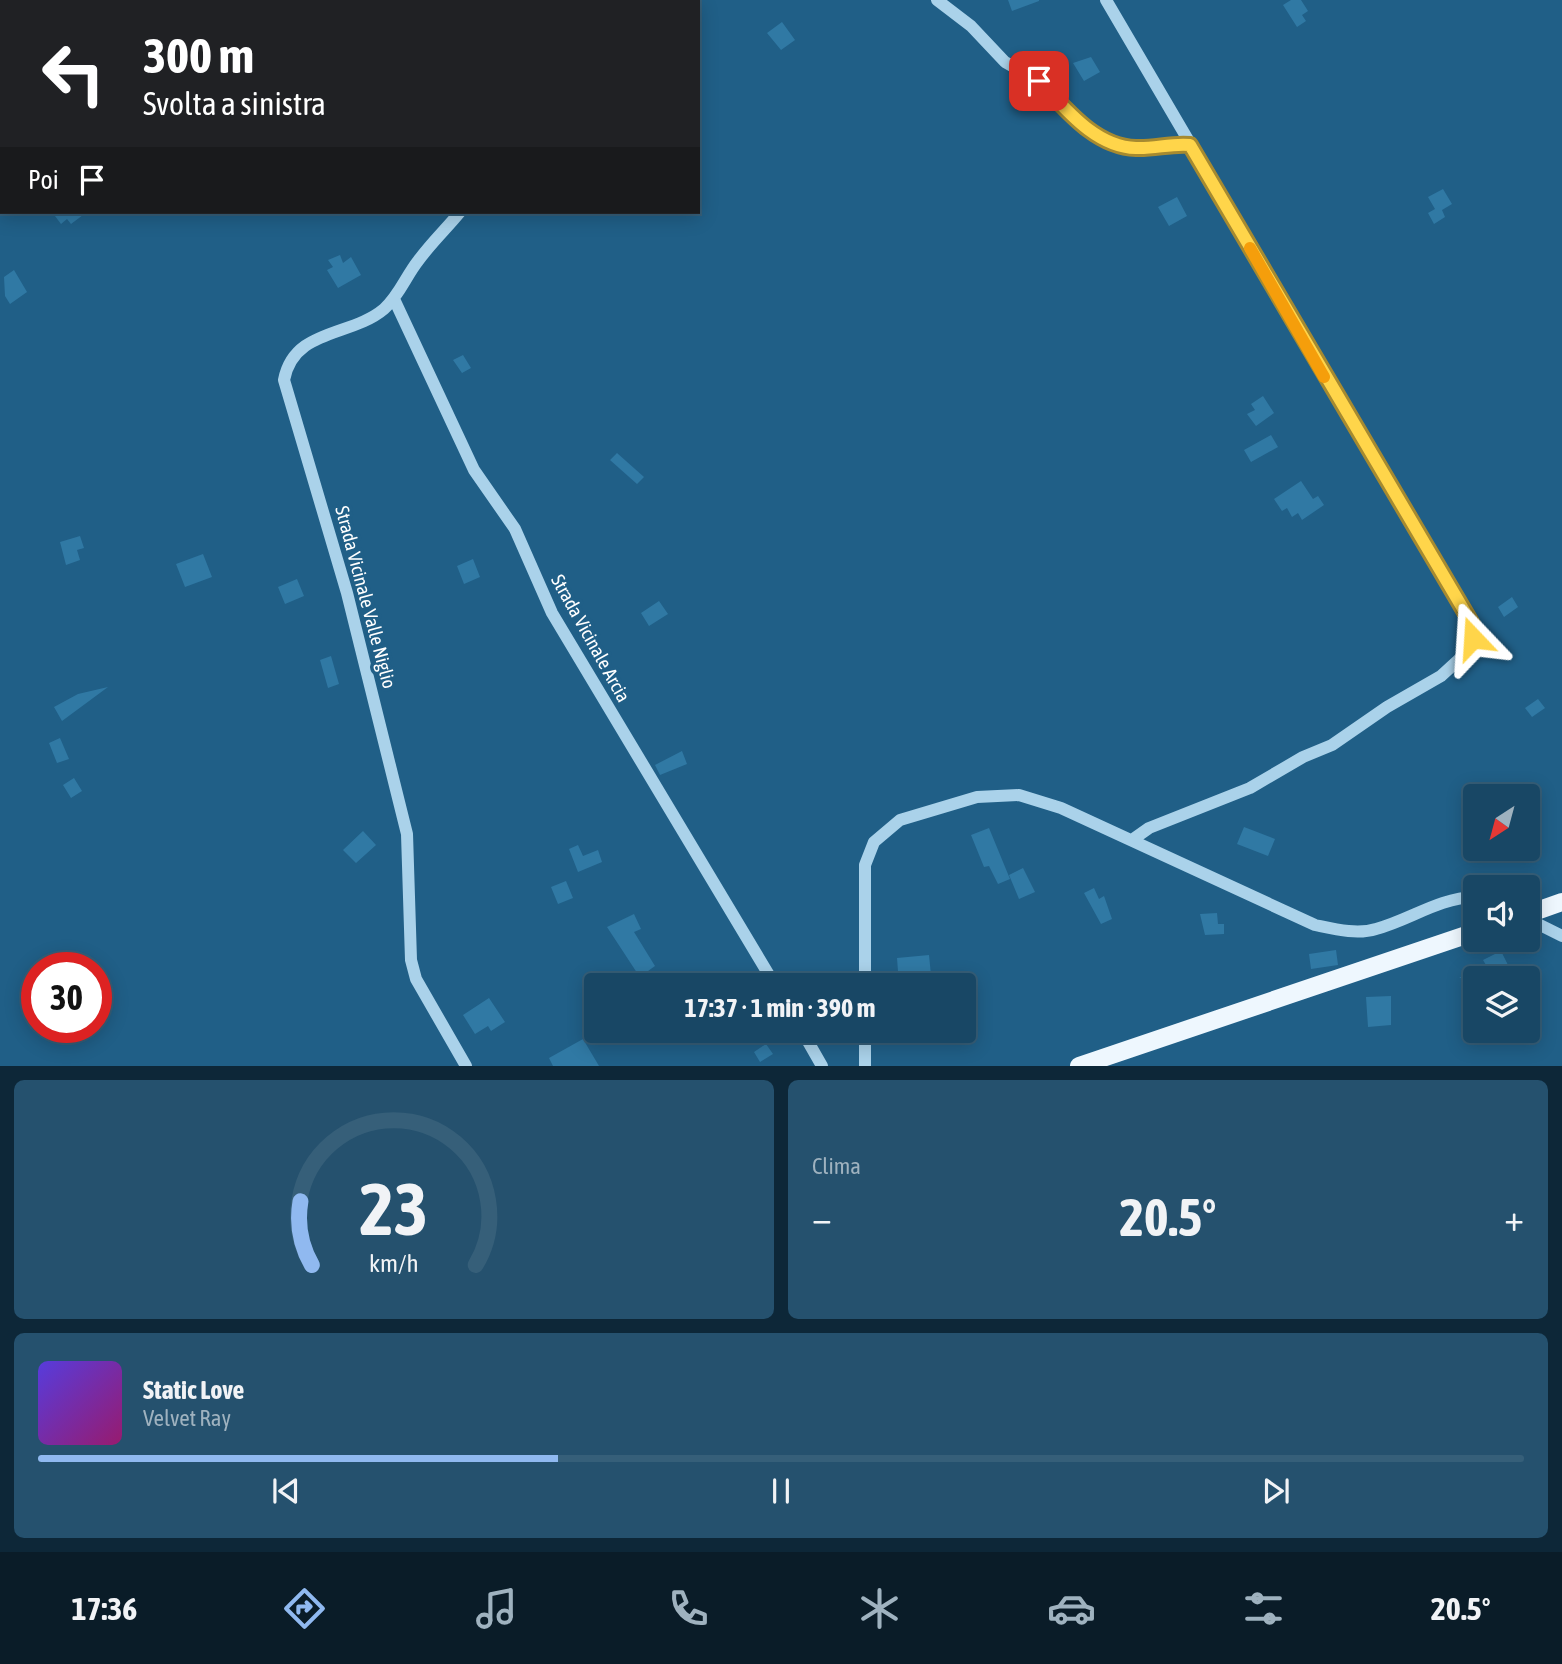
<!DOCTYPE html>
<html lang="it">
<head>
<meta charset="utf-8">
<style>
	body { margin:0; font-family:"Asap Condensed",sans-serif; background:#25516e; color:#f1f3f6; height:100vh; display:flex; flex-direction:column; font-size:26px; white-space:nowrap }
	* { box-sizing:border-box; margin:0 }
	p { font-size:23px; color:#9fb2bf }
	.icon { flex:none; width:38px; height:38px; fill:none; stroke:currentColor; stroke-width:2; stroke-linecap:round; stroke-linejoin:round }
	.map { position:relative; height:1066px; overflow:hidden }
	.details { display:flex; flex-direction:column; gap:14px; padding:14px; background:#0d2738; flex:1 }
	.details>* { flex:none }
	.hud { position:absolute; left:0px; top:0px; width:700px; height:214px; box-shadow:0 4px 18px #0003,0 0 0 2px #365f79; background:#202124; color:#fff; overflow:hidden }
	.needle { width:46px; rotate:216deg }
	.fabs { position:absolute; left:1463px; top:784px; display:grid; gap:14px }
	.fabs a { display:grid; place-items:center; width:77px; height:77px; border-radius:7px; background:#184765; box-shadow:0 4px 18px #0003,0 0 0 2px #365f79; font-size:35px }
	.speed { position:absolute; left:21px; top:952px; display:flex; gap:14px; font-size:35px; font-weight:700; text-align:center }
	.speed>* { display:grid; place-content:center; width:91px; height:91px; border-radius:50%; background:#184765; box-shadow:0 4px 18px #0003,0 0 0 2px #365f79; line-height:1 }
	.speed .limit { border:10px solid #d22; background:#fff; color:#111 }
	.pin { position:absolute; display:grid; place-items:center; width:60px; height:60px; color:#fff; margin:-30px; border-radius:14px; box-shadow:0 4px 10px #0006 }
	.me { position:absolute; width:77px; margin:-38px; rotate:340deg; stroke-linejoin:round; filter:drop-shadow(0 0 5px #0008) }
	.turn { display:flex; align-items:center; gap:24px; height:147px; padding:0 28px; font-size:32px }
	.turn .icon { width:91px; height:91px; stroke-width:2.5 }
	.turn b { display:block; font-size:49px; line-height:60px }
	.then { display:flex; align-items:center; height:66px; padding:0 28px; background:#0003; gap:14px; font-size:26px }
	.big { font-size:52px; font-weight:700; line-height:1.1 }
	.details .card { flex:1; display:flex; flex-direction:column; justify-content:center; gap:10px; min-width:0; padding:0 24px; border-radius:10px; background:#25516e }
	.details .dial { align-items:center; gap:0 }
	.dial svg { height:182px; overflow:visible; fill:none; stroke:#365f79; stroke-width:7; stroke-linecap:round; text-anchor:middle }
	.dial text { fill:#f1f3f6; stroke:none }
	.song { display:flex; align-items:center; gap:21px }
	.cover { width:84px; height:84px; border-radius:10px; background:linear-gradient(135deg,hsl(250 70% 55%),hsl(320 70% 35%)) }
	.played { height:7px; border-radius:4px; background:linear-gradient(90deg,#90b9f0 35%,#365f79 35%) }
	.keys { display:flex; justify-content:space-around; direction:ltr }
	.heat { display:flex; justify-content:space-between; align-items:center; font-size:38px; direction:ltr }
	.details .tiles { flex:1; display:grid; gap:14px; grid-template-columns:1fr 1fr }
	.card:last-child { grid-column:span 2 }
	.trip { position:absolute; left:584px; top:973px; width:392px; height:70px; border-radius:7px; background:#184765; box-shadow:0 4px 18px #0003,0 0 0 2px #365f79; font-weight:700; line-height:70px; text-align:center }
	.menu { display:flex; height:112px; justify-content:space-around; align-items:center; background:#0a1c28; color:#9fb2bf }
	.menu .icon { width:49px; height:49px }
	.menu .on { color:#90b9f0 }
	.menu b { font-size:32px; color:#f1f3f6 }
	.map>svg:first-child { display:block }
	.building { fill:#3079a4 }
	.lines { fill:none; stroke-linecap:round; stroke-linejoin:round }
	.minor { stroke:#aad2ea; stroke-width:12 }
	.major { stroke:#eef7fe; stroke-width:18 }
	.route-casing { stroke:#a68a30; stroke-width:18 }
	.route { stroke:#ffd54a; stroke-width:12 }
	.slow { stroke:#f59e0b; stroke-width:12 }
	.labels { text-anchor:middle; dominant-baseline:central; stroke-width:7; stroke-linejoin:round; paint-order:stroke }
	.street-label { font-size:19px; fill:#fff; stroke:#205f87 }
</style>
</head>
<body>
<div class="map">
<svg width="1562" height="1066" viewBox="0 0 1562 1066">
	<rect width="100%" height="100%" fill="#205f87"/>
	<path class="building" d="M1008 0H1039V1L1012 11Z
		M1291 0H1301L1308 11 1302 15 1306 21 1297 27 1283 5Z
		M782 22 795 40 781 50 767 33Z
		M1091 57 1100 72 1084 81 1073 63Z
		M1443 189 1452 204 1442 210 1445 217 1434 224 1428 213 1435 209 1428 197Z
		M1177 197 1187 216 1169 226 1158 207Z
		M52 212H87L71 224 67 219 61 224Z
		M340 255 343 263 351 257 361 275 338 288 327 270 333 267 328 260Z
		M14 270 27 292 10 304 5 296 4 277Z
		M463 355 471 368 462 373 453 360Z
		M1263 396 1274 413 1256 426 1247 414 1255 410 1251 404Z
		M1271 435 1278 447 1251 462 1244 450Z
		M617 453 644 477 637 484 610 460Z
		M1301 481 1313 499 1318 496 1324 505 1302 520 1298 513 1292 517 1287 508 1282 511 1274 499Z
		M80 536 84 548 77 550 80 560 66 565 60 542Z
		M203 554 212 577 185 587 176 564Z
		M473 559 480 577 464 584 457 566Z
		M297 579 304 596 285 604 278 587Z
		M1512 597 1518 607 1504 617 1498 607Z
		M659 601 668 614 649 626 641 613Z
		M331 656 339 684 328 688 320 660Z
		M108 687 62 721 54 707 78 694Z
		M1538 699 1545 708 1532 717 1525 708Z
		M60 738 69 759 57 763 49 743Z
		M682 751 687 764 660 775 655 765Z
		M74 778 82 791 71 798 63 785Z
		M1244 827 1275 839 1268 856 1237 844Z
		M989 828 1010 879 998 884 989 866 984 867 971 835Z
		M363 831 376 845 356 863 343 850Z
		M578 845 583 856 598 850 602 862 578 872 569 849Z
		M1023 868 1035 892 1019 899 1009 875Z
		M566 881 573 898 558 904 551 887Z
		M1094 888 1099 899 1104 896 1112 919 1101 924 1084 893Z
		M1217 913 1218 924H1224V934L1205 935 1200 914Z
		M634 914 641 929 634 932 655 966 648 971 653 979 645 985 607 927Z
		M1336 950 1338 965 1311 969 1309 954Z
		M1501 951 1508 965 1482 978H1459L1486 965 1483 960Z
		M929 955 932 985H899L897 958Z
		M1391 996V1025L1368 1027 1366 997Z
		M489 998 505 1022 491 1031 488 1026 475 1034 463 1015Z
		M583 1039 599 1066H553L549 1058Z
		M766 1044 773 1054 760 1062 754 1052Z"/>
	<g class="lines">
		<path class="minor" d="M596 0 597 2
			M937 0 971 26 1005 62 1039 81 1077 121 1112 143 1135 148 1190 145
			M1106 0 1472 624 1473 638 1465 654 1441 676 1387 707 1332 745 1303 757 1250 788 1149 828 1132 840
			M460 212C447 228 431 243 418 261 406 276 399 296 384 309 351 337 294 328 284 380L347 593 407 834 411 960 416 979 466 1066
			M394 299 474 470 515 529 552 613 775 985
			M1528 919 1562 936
			M865 985V865L874 842 900 820 977 797 1019 795 1061 808 1315 925C1334 929 1357 935 1376 929 1410 920 1438 898 1475 897
			M802 1031 822 1066
			M865 1066V1031"/>
		<path class="major" d="M1528 914 1562 902
			M1079 1066 1475 932"/>
	</g>
	<g class="lines">
		<defs>
			<path id="route" d="M1039 81C1065 108 1095 147 1136 148 1154 149 1172 143 1190 145L1472 624 1473 638"/>
		</defs>
		<use href="#route" class="route-casing"/>
		<use href="#route" class="route"/>
		<path class="slow" d="M1250 248 1324 377"/>
	</g>
	<g class="labels">
		<g class="street-label">
			<text transform="translate(366 597) rotate(75)">Strada Vicinale Valle Niglio</text>
			<text transform="translate(591 638) rotate(61)">Strada Vicinale Arcia</text>
		</g>
	</g>
</svg>
<div class="fabs">
<a><svg class="needle" viewBox="-14 -14 28 28"><path d="M0-13l5 13h-10z" fill="#e53935"/><path d="M0 13l5-13h-10z" fill="#9fb2bf"/></svg></a>
<a><svg class="icon" aria-label="sound" viewBox="0 0 24 24"><path d="M4 9h4l5-4v14l-5-4H4zM17 9q2 3 0 6"/></svg></a>
<a><svg class="icon" aria-label="layers" viewBox="0 0 24 24"><path d="M12 4l9 5-9 5-9-5zM3 14l9 5 9-5"/></svg></a>
</div>
<div class="speed"><div class="limit">30</div></div>
<div class="pin" style="left:1039px;top:81px;background:#d93025"><svg class="icon" aria-label="arrive" viewBox="0 0 24 24"><path d="M6 21V4h12l-3 4 3 4H6"/></svg></div>
<svg class="me" style="left:1473px;top:638px" viewBox="-20 -20 40 40"><path d="M0-17L14 15 0 8-14 15z" fill="#ffd54a" stroke="#fff" stroke-width="4"/></svg>
<div class="trip">17:37 · 1 min · 390 m</div>
<div class="hud">
<div class="turn"><svg class="icon" aria-label="left" viewBox="0 0 24 24"><path d="M17 20v-9H6M10 6l-5 5 5 5"/></svg><div><b>300 m</b>Svolta a sinistra</div></div>
<div class="then">Poi<svg class="icon" aria-label="arrive" viewBox="0 0 24 24"><path d="M6 21V4h12l-3 4 3 4H6"/></svg></div>
</div>
</div>
<section class="details">
<div class="tiles">
<div class="card dial"><svg viewBox="0 0 100 80">
<path d="M14 69A42 42 0 1 1 86 69"/>
<path d="M14 69A42 42 0 0 1 9 41" stroke="#90b9f0"/>
<text x="50" y="56" font-size="32" font-weight="700">23</text>
<text x="50" y="72" font-size="11">km/h</text>
</svg></div>
<div class="card"><p>Clima</p>
<div class="heat"><a>−</a><b class="big">20.5°</b><a>+</a></div>
</div>
<div class="card">
<div class="song"><i class="cover"></i><div><b>Static Love</b><p>Velvet Ray</p></div></div>
<div class="played"></div>
<div class="keys"><svg class="icon" aria-label="previous" viewBox="0 0 24 24"><path d="M18 5L8 12l10 7zM5 5v14"/></svg><svg class="icon" aria-label="pause" viewBox="0 0 24 24"><path d="M8 5v14M16 5v14"/></svg><svg class="icon" aria-label="next" viewBox="0 0 24 24"><path d="M6 5l10 7-10 7zM19 5v14"/></svg></div>
</div>
</div>
</section>
<nav class="menu">
<b>17:36</b>
<svg class="icon on" aria-label="directions" viewBox="0 0 24 24"><path d="M12 3l9 9-9 9-9-9zM9 14v-3h6M13 9l2 2-2 2"/></svg>
<svg class="icon" aria-label="music" viewBox="0 0 24 24"><path d="M9 18V5l10-2v13"/><circle cx="6" cy="18" r="3"/><circle cx="16" cy="16" r="3"/></svg>
<svg class="icon" aria-label="phone" viewBox="0 0 24 24"><path d="M5 4h4l2 5-3 2q2 4 5 5l2-3 5 2v4C11 20 4 13 5 4z"/></svg>
<svg class="icon" aria-label="climate" viewBox="0 0 24 24"><path d="M12 3v18M4 7l16 10M4 17L20 7"/></svg>
<svg class="icon" aria-label="car" viewBox="0 0 24 24"><path d="M5 17H2v-5l4-1 3-4h7l3 4 3 1v5h-3M9 17h6M6 11h13"/><circle cx="7" cy="17" r="2"/><circle cx="17" cy="17" r="2"/></svg>
<svg class="icon" aria-label="filters" viewBox="0 0 24 24"><path d="M4 7h16M4 17h16"/><circle cx="9" cy="7" r="2"/><circle cx="15" cy="17" r="2"/></svg>
<b>20.5°</b>
</nav>
</body>
</html>
